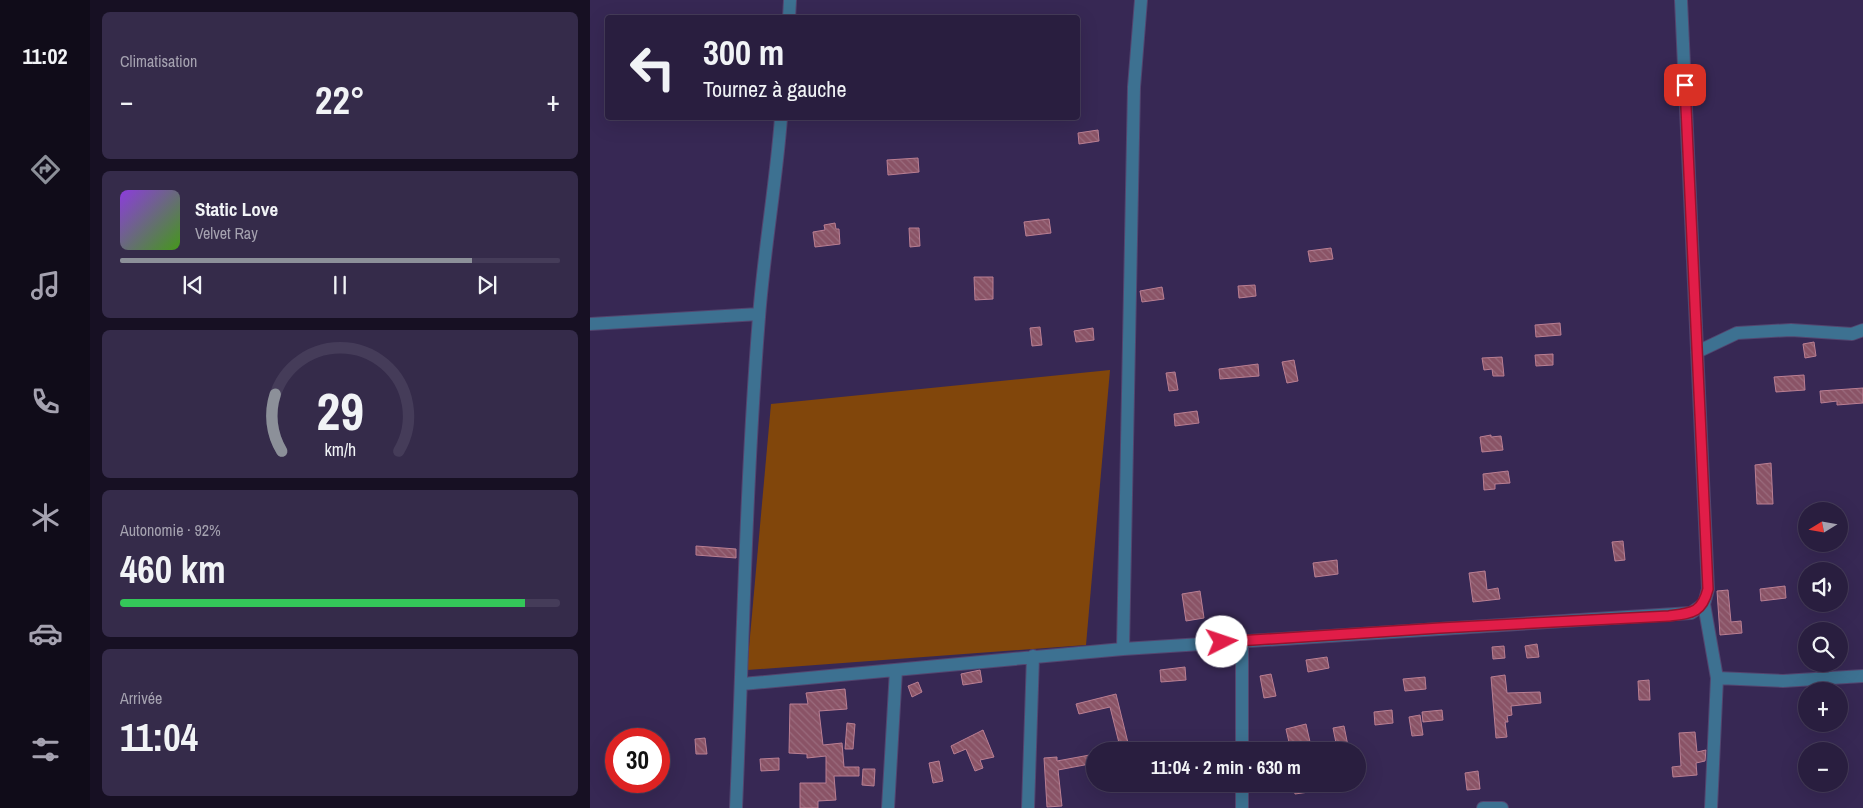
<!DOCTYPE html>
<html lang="fr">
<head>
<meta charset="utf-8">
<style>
	body { margin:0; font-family:"Archivo Narrow",sans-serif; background:#352b4a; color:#f1f3f6; height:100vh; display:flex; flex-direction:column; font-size:19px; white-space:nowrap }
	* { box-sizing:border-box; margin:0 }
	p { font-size:16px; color:#a5a2b0 }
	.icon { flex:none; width:28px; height:28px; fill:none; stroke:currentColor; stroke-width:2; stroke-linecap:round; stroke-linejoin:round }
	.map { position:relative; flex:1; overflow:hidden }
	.sheet { display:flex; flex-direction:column; gap:12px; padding:12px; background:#171023; width:500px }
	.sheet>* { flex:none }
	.top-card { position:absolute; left:15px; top:15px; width:475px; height:105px; border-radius:5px; box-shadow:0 5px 20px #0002,0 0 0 1px #453c59; background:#291e3f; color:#f1f3f6; overflow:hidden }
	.needle { width:32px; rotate:259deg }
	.buttons { position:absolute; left:1208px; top:502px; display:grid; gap:10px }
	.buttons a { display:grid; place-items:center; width:50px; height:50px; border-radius:50%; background:#291e3f; box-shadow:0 5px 20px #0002,0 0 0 1px #453c59; font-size:25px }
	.speed { position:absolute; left:15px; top:728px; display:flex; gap:10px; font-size:25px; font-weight:700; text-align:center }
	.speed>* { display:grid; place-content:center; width:65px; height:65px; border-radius:50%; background:#291e3f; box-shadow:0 5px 20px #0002,0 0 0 1px #453c59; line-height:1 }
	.speed .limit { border:8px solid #d22; background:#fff; color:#111 }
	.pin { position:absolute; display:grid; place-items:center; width:42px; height:42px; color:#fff; margin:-21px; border-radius:10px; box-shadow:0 2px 8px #0006 }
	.me { position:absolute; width:55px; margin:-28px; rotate:86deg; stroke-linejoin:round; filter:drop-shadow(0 0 4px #0008) }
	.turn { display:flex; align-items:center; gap:18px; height:105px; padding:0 15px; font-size:22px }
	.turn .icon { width:65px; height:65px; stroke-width:2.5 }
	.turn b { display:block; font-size:35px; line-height:42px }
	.big { font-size:38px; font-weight:800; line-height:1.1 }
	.sheet .widget { flex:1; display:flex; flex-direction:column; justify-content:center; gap:8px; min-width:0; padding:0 18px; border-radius:8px; background:#352b4a }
	.sheet .dial { align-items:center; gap:0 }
	.dial svg { height:130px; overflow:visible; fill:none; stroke:#453c59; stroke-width:7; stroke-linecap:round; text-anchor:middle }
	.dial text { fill:#f1f3f6; stroke:none }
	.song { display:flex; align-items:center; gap:15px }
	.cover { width:60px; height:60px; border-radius:8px; background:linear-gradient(135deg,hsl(270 70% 55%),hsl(100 70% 35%)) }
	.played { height:5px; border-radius:2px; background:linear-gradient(90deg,#8c9099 80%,#453c59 80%) }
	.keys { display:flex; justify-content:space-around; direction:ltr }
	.heat { display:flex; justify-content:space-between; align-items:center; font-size:28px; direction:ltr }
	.charge { height:8px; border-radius:4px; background:linear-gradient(90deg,#34c759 92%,#453c59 0) }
	.trip { position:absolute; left:496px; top:742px; width:280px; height:50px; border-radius:25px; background:#291e3f; box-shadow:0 5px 20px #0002,0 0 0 1px #453c59; font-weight:800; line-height:50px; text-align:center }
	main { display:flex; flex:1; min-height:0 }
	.dock { display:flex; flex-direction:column; width:90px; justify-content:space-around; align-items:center; background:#100c19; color:#a5a2b0 }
	.dock .icon { width:35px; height:35px }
	.dock .current { color:#8c9099 }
	.dock b { font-size:22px; color:#f1f3f6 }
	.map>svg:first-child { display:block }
	.green { fill:#81460b }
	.building { fill:url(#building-back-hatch); stroke:#ba7f93 }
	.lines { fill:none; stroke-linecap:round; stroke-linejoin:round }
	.minor-casing { stroke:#53456f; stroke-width:14 }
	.minor { stroke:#3d7191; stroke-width:12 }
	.route-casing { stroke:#92132f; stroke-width:12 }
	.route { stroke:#e11d48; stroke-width:9 }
</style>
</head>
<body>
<main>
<nav class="dock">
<b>11:02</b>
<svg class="icon current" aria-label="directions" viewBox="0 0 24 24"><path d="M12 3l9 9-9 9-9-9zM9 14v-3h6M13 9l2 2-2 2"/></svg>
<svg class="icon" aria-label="music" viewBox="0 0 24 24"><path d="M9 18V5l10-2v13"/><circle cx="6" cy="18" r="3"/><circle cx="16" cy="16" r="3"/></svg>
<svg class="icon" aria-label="phone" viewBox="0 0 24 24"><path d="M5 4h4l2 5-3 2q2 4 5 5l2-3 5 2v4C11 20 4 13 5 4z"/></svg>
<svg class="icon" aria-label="climate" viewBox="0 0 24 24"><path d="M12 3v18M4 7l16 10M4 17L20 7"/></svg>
<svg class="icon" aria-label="car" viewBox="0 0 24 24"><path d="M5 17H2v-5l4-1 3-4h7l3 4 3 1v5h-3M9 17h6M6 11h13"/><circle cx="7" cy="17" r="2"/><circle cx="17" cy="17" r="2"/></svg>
<svg class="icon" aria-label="filters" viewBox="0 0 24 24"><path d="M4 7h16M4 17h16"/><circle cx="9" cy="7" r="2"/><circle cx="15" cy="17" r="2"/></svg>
</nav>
<section class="sheet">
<div class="widget"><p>Climatisation</p>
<div class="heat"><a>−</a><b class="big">22°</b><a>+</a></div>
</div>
<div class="widget">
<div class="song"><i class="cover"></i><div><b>Static Love</b><p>Velvet Ray</p></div></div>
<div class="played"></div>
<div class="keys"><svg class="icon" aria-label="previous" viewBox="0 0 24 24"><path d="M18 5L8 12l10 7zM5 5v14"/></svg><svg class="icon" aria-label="pause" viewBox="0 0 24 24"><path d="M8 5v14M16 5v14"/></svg><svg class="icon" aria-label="next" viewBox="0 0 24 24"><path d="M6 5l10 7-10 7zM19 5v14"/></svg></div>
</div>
<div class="widget dial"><svg viewBox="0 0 100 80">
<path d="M14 69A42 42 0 1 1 86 69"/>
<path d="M14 69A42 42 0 0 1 10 34" stroke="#8c9099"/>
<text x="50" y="56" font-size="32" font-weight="700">29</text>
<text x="50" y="72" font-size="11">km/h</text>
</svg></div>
<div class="widget"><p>Autonomie · 92%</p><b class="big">460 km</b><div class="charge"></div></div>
<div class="widget"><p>Arrivée</p><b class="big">11:04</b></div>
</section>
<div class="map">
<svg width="1273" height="808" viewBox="0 0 1273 808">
	<defs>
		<pattern id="building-back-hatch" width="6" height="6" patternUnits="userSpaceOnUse" patternTransform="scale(1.25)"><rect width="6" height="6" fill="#8a5366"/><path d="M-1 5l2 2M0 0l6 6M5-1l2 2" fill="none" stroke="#9a6b7d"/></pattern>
	</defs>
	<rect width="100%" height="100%" fill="#372854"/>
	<path class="green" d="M520 370 496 645 157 670 181 404Z"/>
	<path class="building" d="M508 130 509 141 489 144 488 133Z
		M328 158 329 172 298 175 297 160Z
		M459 219 461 233 436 236 434 222Z
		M245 223 246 229H249L250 244 225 247 223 232 235 230 234 225Z
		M319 228H329L330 246 320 247Z
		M741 248 743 259 720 262 718 251Z
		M384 277H403V299L385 300Z
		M665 285 666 296 649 298 648 286Z
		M572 287 574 299 552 302 550 291Z
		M970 323 971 335 946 337 945 325Z
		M450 327 452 345 442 346 440 328Z
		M503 328 504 340 486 342 484 331Z
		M1224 342 1226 356 1215 358 1213 344Z
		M963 354V365L946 366 945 355Z
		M912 357 914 376H903L902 369 894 370 892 358Z
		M704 360 708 381 697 383 692 362Z
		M668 364 669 376 630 379 629 369Z
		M585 372 588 390 579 391 576 373Z
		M1214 375 1215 390 1186 392 1184 377Z
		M1273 388V403L1247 405V401L1231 403 1230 391Z
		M607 411 609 423 585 426 584 414Z
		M901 435V437L911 436 913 450 892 452 890 437Z
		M1181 463 1183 504H1167L1165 465Z
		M918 471 920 483 905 484V489L894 490 893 474Z
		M1033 541 1035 560 1025 561 1022 542Z
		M106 546 146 549V558L106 555Z
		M747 560 748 574 725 577 723 563Z
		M895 571 897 590 908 588 910 599 883 602 879 573Z
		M1195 586 1196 598 1171 601 1170 589Z
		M1138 590 1141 622 1151 621 1152 633 1130 635 1127 591Z
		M610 591 614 618 596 621 592 594Z
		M947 644 949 657 937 658 935 646Z
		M914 646 915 658 903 659 902 647Z
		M737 657 739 668 718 672 716 660Z
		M595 667 596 680 571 682 570 670Z
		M390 670 392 682 373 685 371 674Z
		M681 674 686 696 674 698 670 676Z
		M915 675 917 693 950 692 951 703 921 706 922 715 917 716 918 722H915L917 737 906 738 901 677Z
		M835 677 836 689 815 691 813 679Z
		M1059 680 1060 700H1049L1048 681Z
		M328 682 332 692 322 697 318 686Z
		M255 689 257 709 229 711 233 745 252 743 254 767H269V776H244L246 800 228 801V808H210V783H236V756L217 758V754L199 753 200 704H218L216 693Z
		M526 694 540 751H531L520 707 489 714 486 704Z
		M802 710 803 723 785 725 784 712Z
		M852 710 853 720 833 722 832 712Z
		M830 715 833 735 822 736 819 717Z
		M257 723 265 724 263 749H255Z
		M716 724 722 751H701L696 729Z
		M754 726 758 746 747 748 743 728Z
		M393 730 404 757 390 760 393 768 385 771 376 749 364 754 361 746Z
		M1105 732 1107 752 1116 750 1115 761 1106 763 1107 775 1083 777 1082 767 1091 766 1089 733Z
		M115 738 117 754H106L105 739Z
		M505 754V763L468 770 472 806 457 807 454 758 467 757V761Z
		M189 758V770L171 771 170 759Z
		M349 761 353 781 343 783 339 763Z
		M273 769H285L284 786 272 785Z
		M888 771 890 789 877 790 875 773Z
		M703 784H718L719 792 705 794Z"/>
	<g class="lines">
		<defs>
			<path id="minor" d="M199 18 200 0
				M0 324 169 314
				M1107 352 1147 333 1201 330 1262 334 1273 330
				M1114 604 1127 678 1193 681 1273 676
				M652 640V751
				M533 649 544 87 551 0
				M152 684 533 649 1101 613 1114 604 1118 589 1091 0
				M652 784V808
				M146 808C153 644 156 480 169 317 174 250 186 184 191 118
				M298 808 306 670
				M438 808 443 656
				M893 808H912
				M1121 808 1127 678"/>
		</defs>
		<use href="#minor" class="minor-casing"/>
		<use href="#minor" class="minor"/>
	</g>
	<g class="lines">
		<defs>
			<path id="route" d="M632 642 850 628 1079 616C1102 613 1112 613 1118 589L1095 85"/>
		</defs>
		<use href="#route" class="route-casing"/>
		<use href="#route" class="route"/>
	</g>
</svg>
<div class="buttons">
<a><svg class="needle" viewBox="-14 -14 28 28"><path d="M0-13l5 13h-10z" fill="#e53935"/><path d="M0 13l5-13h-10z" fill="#a5a2b0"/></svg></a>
<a><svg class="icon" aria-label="sound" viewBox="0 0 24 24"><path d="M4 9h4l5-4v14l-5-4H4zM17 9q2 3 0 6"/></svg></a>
<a><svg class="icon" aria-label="search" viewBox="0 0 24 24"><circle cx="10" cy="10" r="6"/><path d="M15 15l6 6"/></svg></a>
<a>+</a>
<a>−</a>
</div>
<div class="speed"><div class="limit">30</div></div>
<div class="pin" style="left:1095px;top:85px;background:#d93025"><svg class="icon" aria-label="arrive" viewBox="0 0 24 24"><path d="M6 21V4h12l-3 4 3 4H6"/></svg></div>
<svg class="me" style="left:632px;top:642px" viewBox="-20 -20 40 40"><circle r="19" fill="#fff"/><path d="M0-13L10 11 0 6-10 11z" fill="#e11d48"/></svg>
<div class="trip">11:04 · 2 min · 630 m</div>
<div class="top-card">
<div class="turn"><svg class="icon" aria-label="left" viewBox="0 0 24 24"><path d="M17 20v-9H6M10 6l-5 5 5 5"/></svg><div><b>300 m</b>Tournez à gauche</div></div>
</div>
</div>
</main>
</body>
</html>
